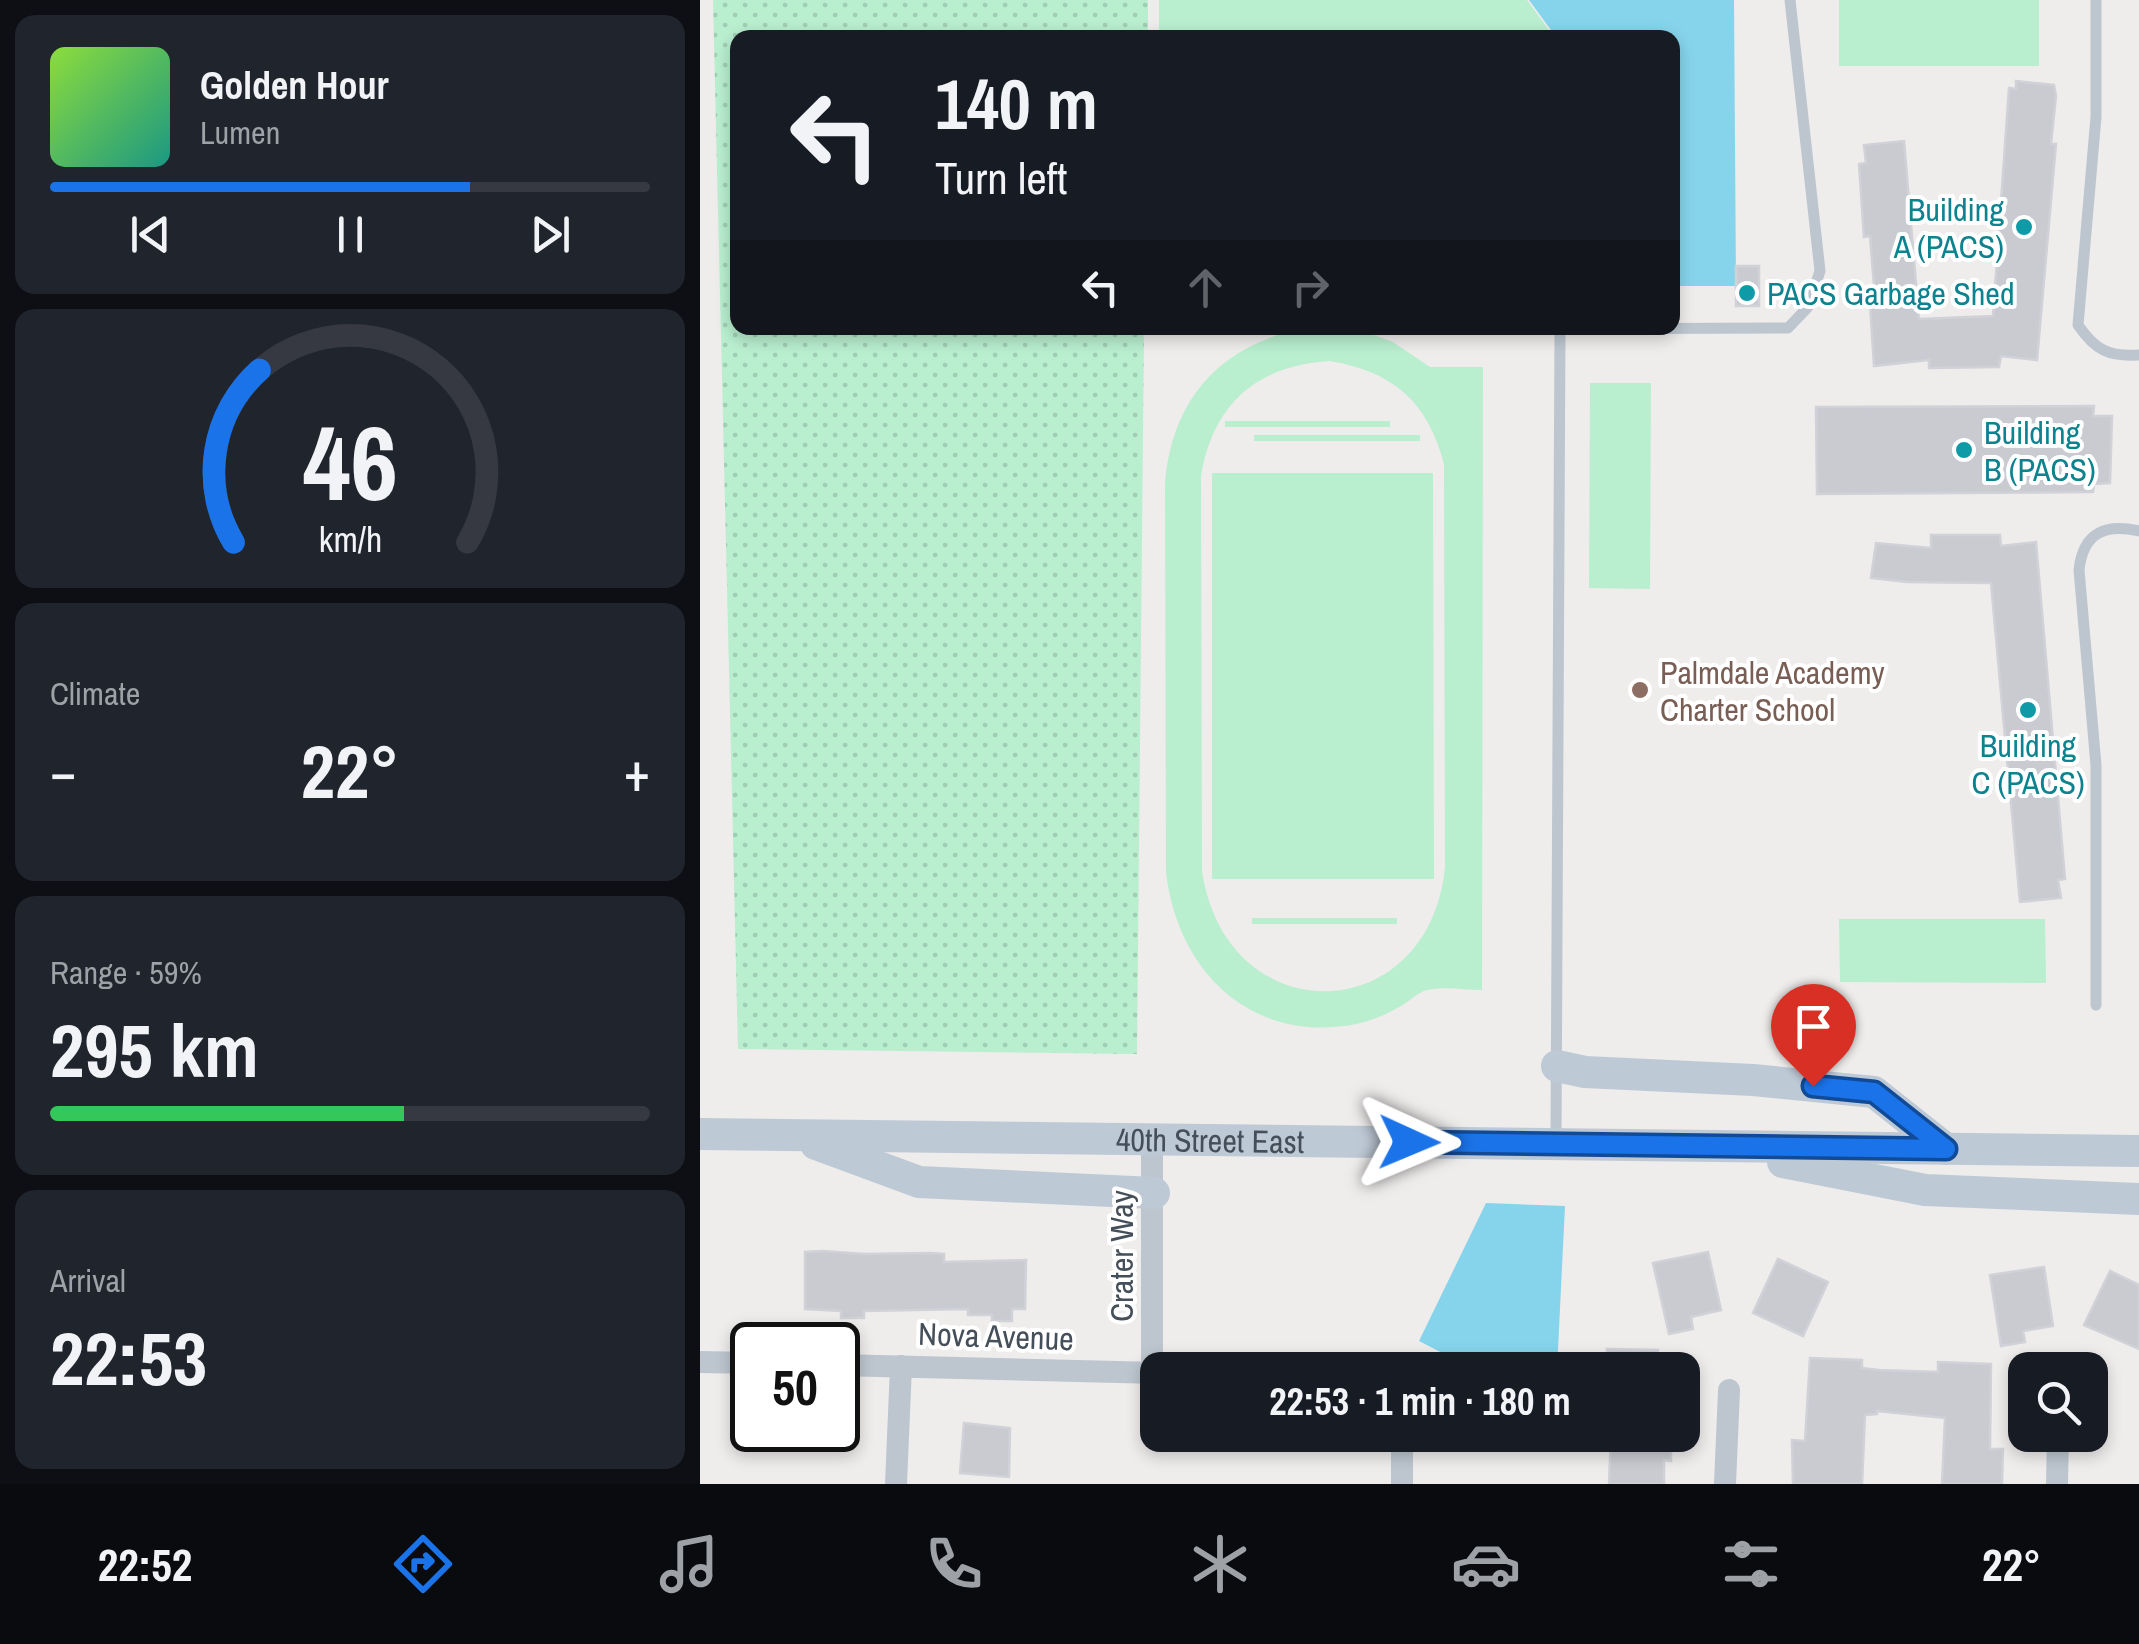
<!DOCTYPE html>
<html lang="en">
<head>
<meta charset="utf-8">
<style>
	body { margin:0; font-family:"Archivo Narrow",sans-serif; background:#20242c; color:#f1f3f6; height:100vh; display:flex; flex-direction:column; font-size:38px; white-space:nowrap }
	* { box-sizing:border-box; margin:0 }
	p { font-size:32px; color:#9ea1a6 }
	.icon { flex:none; width:55px; height:55px; fill:none; stroke:currentColor; stroke-width:2; stroke-linecap:round; stroke-linejoin:round }
	.map { position:relative; flex:1; overflow:hidden }
	.panel { display:flex; flex-direction:column; gap:15px; padding:15px; background:#0d0f14; width:700px }
	.panel>* { flex:none }
	.guide { position:absolute; left:30px; top:30px; width:950px; height:305px; border-radius:20px; box-shadow:0 5px 15px #0003; background:#171b24; color:#f1f3f6; overflow:hidden }
	.tools { position:absolute; left:1308px; top:1352px; display:grid; gap:20px }
	.tools a { display:grid; place-items:center; width:100px; height:100px; border-radius:20px; background:#171b24; box-shadow:0 5px 15px #0003; font-size:50px }
	.speed { position:absolute; left:30px; top:1322px; display:flex; gap:20px; font-size:50px; font-weight:700; text-align:center }
	.speed>* { display:grid; place-content:center; width:130px; height:130px; border-radius:50%; background:#171b24; box-shadow:0 5px 15px #0003; line-height:1 }
	.speed .limit { border:5px solid #111; border-radius:15px; background:#fff; color:#111 }
	.pin { position:absolute; display:grid; place-items:center; width:85px; height:85px; color:#fff; margin:-102px -42px; border-radius:50% 50% 50% 0; rotate:-45deg; box-shadow:0 0 10px #0007 }
	.pin .icon { rotate:45deg }
	.me { position:absolute; width:110px; margin:-55px; rotate:91deg; stroke-linejoin:round; filter:drop-shadow(0 0 8px #0008) }
	.turn { display:flex; align-items:center; gap:35px; height:210px; padding:0 40px; font-size:45px }
	.turn .icon { width:130px; height:130px; stroke-width:2.5 }
	.turn b { display:block; font-size:70px; line-height:85px }
	.lanes { display:flex; align-items:center; height:95px; padding:0 40px; background:#0003; justify-content:center; gap:50px; direction:ltr }
	.lanes .off { opacity:.35 }
	.big { font-size:75px; font-weight:700; line-height:1.1 }
	.panel .card { flex:1; display:flex; flex-direction:column; justify-content:center; gap:15px; min-width:0; padding:0 35px; border-radius:20px; background:#20242c }
	.panel .dial { align-items:center; gap:0 }
	.dial svg { height:260px; overflow:visible; fill:none; stroke:#363941; stroke-width:7; stroke-linecap:round; text-anchor:middle }
	.dial text { fill:#f1f3f6; stroke:none }
	.song { display:flex; align-items:center; gap:30px }
	.cover { width:120px; height:120px; border-radius:15px; background:linear-gradient(135deg,hsl(90 70% 55%),hsl(170 70% 35%)) }
	.played { height:10px; border-radius:5px; background:linear-gradient(90deg,#1a73e8 70%,#363941 70%) }
	.keys { display:flex; justify-content:space-around; direction:ltr }
	.heat { display:flex; justify-content:space-between; align-items:center; font-size:55px; direction:ltr }
	.charge { height:15px; border-radius:8px; background:linear-gradient(90deg,#34c759 59%,#363941 0) }
	.trip { position:absolute; left:440px; top:1352px; width:560px; height:100px; border-radius:20px; background:#171b24; box-shadow:0 5px 15px #0003; font-weight:700; line-height:100px; text-align:center }
	.tab-bar { display:flex; height:160px; justify-content:space-around; align-items:center; background:#090b0e; color:#9ea1a6 }
	.tab-bar .icon { width:70px; height:70px }
	.tab-bar .selected { color:#1a73e8 }
	.tab-bar b { font-size:45px; color:#f1f3f6 }
	main { display:flex; flex:1; min-height:0 }
	.map>svg:first-child { display:block }
	.grass { fill:url(#grass-dots) }
	.garden { fill:#b9eecf; fill-rule:evenodd }
	.water { fill:#86d4eb }
	.building { fill:#c9cbd1; stroke:#d0d2d8; stroke-width:2.5 }
	.lines { fill:none; stroke-linecap:round; stroke-linejoin:round }
	.service { stroke:#bdc6cf; stroke-width:11 }
	.minor { stroke:#bdc6cf; stroke-width:22 }
	.secondary { stroke:#bec9d6; stroke-width:32 }
	.route-casing { stroke:#114b97; stroke-width:25 }
	.route { stroke:#1a73e8; stroke-width:18 }
	.culture-dot { fill:#0f9aa8; stroke:#fff; stroke-width:4 }
	.education-dot { fill:#8d6e63; stroke:#fff; stroke-width:4 }
	.labels { text-anchor:middle; dominant-baseline:central; stroke-width:8; stroke-linejoin:round; paint-order:stroke }
	.culture-label { font-size:32px; fill:#0d838f; stroke:#fff; text-anchor:start }
	.education-label { font-size:32px; fill:#785e54; stroke:#fff; text-anchor:start }
	.street-label { font-size:32px; fill:#454f59; stroke:#fff }
</style>
</head>
<body>
<main>
<section class="panel">
<div class="card">
<div class="song"><i class="cover"></i><div><b>Golden Hour</b><p>Lumen</p></div></div>
<div class="played"></div>
<div class="keys"><svg class="icon" aria-label="previous" viewBox="0 0 24 24"><path d="M18 5L8 12l10 7zM5 5v14"/></svg><svg class="icon" aria-label="pause" viewBox="0 0 24 24"><path d="M8 5v14M16 5v14"/></svg><svg class="icon" aria-label="next" viewBox="0 0 24 24"><path d="M6 5l10 7-10 7zM19 5v14"/></svg></div>
</div>
<div class="card dial"><svg viewBox="0 0 100 80">
<path d="M14 69A42 42 0 1 1 86 69"/>
<path d="M14 69A42 42 0 0 1 22 16" stroke="#1a73e8"/>
<text x="50" y="56" font-size="32" font-weight="700">46</text>
<text x="50" y="72" font-size="11">km/h</text>
</svg></div>
<div class="card"><p>Climate</p>
<div class="heat"><a>−</a><b class="big">22°</b><a>+</a></div>
</div>
<div class="card"><p>Range · 59%</p><b class="big">295 km</b><div class="charge"></div></div>
<div class="card"><p>Arrival</p><b class="big">22:53</b></div>
</section>
<div class="map">
<svg width="1439" height="1484" viewBox="0 0 1439 1484">
	<defs>
		<pattern id="grass-dots" width="8" height="8" patternUnits="userSpaceOnUse" patternTransform="scale(2.5)"><rect width="8" height="8" fill="#b9eecf"/><path d="M2 2h.1M6 6h.1" fill="none" stroke="#a0ceb4" stroke-width="1.8" stroke-linecap="round"/></pattern>
	</defs>
	<rect width="100%" height="100%" fill="#efecec"/>
	<path class="grass" d="M13 0H448V37L38 38V328H444L437 1054 38 1049Z"/>
	<path class="garden" d="M459 0H827L854 37H459Z
		M1139 0H1339V66H1139Z
		M604 328 649 329 671 334 693 342 730 367H783L782 990C765 990 744 986 727 990 718 992 710 1001 701 1006 686 1015 668 1022 651 1025 548 1042 477 969 466 872L465 483C472 398 521 345 604 328ZM629 361C693 371 728 402 744 464L745 867C729 1030 526 1034 502 871L501 476C513 404 556 366 629 361Z
		M890 383H951L950 589 889 588Z
		M525 421H690V427H525Z
		M554 435H720V441H554Z
		M512 473H733L734 879H512Z
		M552 918H697V924H552Z
		M1139 919H1345L1346 983 1140 982Z"/>
	<path class="water" d="M829 0H1034L1036 286H973L972 38 856 37Z
		M786 1203 865 1206 857 1370H755L752 1358 719 1341Z
		M755 1435H854V1441H754Z"/>
	<path class="building" d="M1316 81 1354 85 1356 96 1351 144H1356L1337 360 1301 356 1299 367 1229 368V360L1174 366 1169 287 1174 286 1170 236 1164 237 1159 164 1166 163 1164 145 1204 141 1219 319 1293 316 1309 88 1316 89Z
		M1036 266H1059V306H1036Z
		M1394 406 1393 416H1412L1410 483 1394 484 1393 492 1117 494 1116 407Z
		M1231 535H1300L1301 546 1336 542 1365 879 1358 880 1361 898 1320 902 1291 583 1207 582 1171 578 1176 543 1231 548Z
		M122 1251 165 1254 229 1253 244 1254V1262L326 1260 325 1309H312V1321H292V1315H268V1309L164 1311V1318H141V1311L105 1309V1252Z
		M1008 1252 1021 1310 991 1317 993 1329 969 1334 953 1263Z
		M1078 1259 1128 1282 1103 1336 1053 1313Z
		M1344 1267 1353 1326 1323 1331 1325 1342 1301 1346 1290 1275Z
		M1410 1271 1439 1285V1349L1384 1325Z
		M907 1349 958 1350 957 1370H906Z
		M1110 1358 1162 1360V1368L1179 1370 1238 1372V1362L1291 1364 1290 1449H1303L1302 1484H1242L1245 1418 1177 1411V1414L1165 1415 1162 1484H1093L1092 1440 1105 1441Z
		M264 1423 310 1428 309 1477 260 1473Z
		M911 1435H971V1461L964 1460V1484H909Z"/>
	<g class="lines">
		<path class="service" d="M1396 0V117L1378 325C1395 350 1409 357 1439 355
			M795 329 1088 328 1108 307 1120 271 1090 0
			M1396 1005V765L1379 570C1383 533 1405 523 1439 531
			M856 1139 860 329"/>
		<path class="minor" d="M452 1139V1373
			M0 1362 52 1363
			M138 1365 458 1373
			M196 1484 201 1366
			M702 1484V1435
			M1025 1484 1029 1390
			M1357 1484 1358 1435"/>
		<g class="secondary">
			<path d="M857 1066 885 1072 1053 1080 1174 1092 1246 1149"/>
			<path id="s1" d="M0 1134 1439 1151"/>
			<path d="M116 1144 219 1182 454 1193"/>
			<path d="M1083 1162 1225 1190 1439 1199"/>
		</g>
	</g>
	<g class="lines">
		<defs>
			<path id="route" d="M709 1142 1246 1149 1174 1092 1113 1086"/>
		</defs>
		<use href="#route" class="route-casing"/>
		<use href="#route" class="route"/>
	</g>
	<g class="culture-dot">
		<circle cx="1324" cy="227" r="10"/>
		<circle cx="1047" cy="293" r="10"/>
		<circle cx="1264" cy="450" r="10"/>
		<circle cx="1328" cy="710" r="10"/>
	</g>
	<circle class="education-dot" cx="940" cy="690" r="10"/>
	<g class="labels">
		<g class="culture-label">
			<text x="1304" y="209" text-anchor="end">Building<tspan x="1304" dy="37">A (PACS)</tspan></text>
			<text x="1067" y="293">PACS Garbage Shed</text>
			<text x="1284" y="432">Building<tspan x="1284" dy="37">B (PACS)</tspan></text>
			<text x="1328" y="745" text-anchor="middle">Building<tspan x="1328" dy="37">C (PACS)</tspan></text>
		</g>
		<g class="education-label">
			<text x="960" y="672">Palmdale Academy<tspan x="960" dy="37">Charter School</tspan></text>
		</g>
		<g class="street-label">
			<text stroke="none"><textPath href="#s1" startOffset="510">40th Street East</textPath></text>
			<text transform="translate(421 1256) rotate(-90)">Crater Way</text>
			<text transform="translate(296 1336) rotate(2)">Nova Avenue</text>
		</g>
	</g>
</svg>
<div class="tools">
<a><svg class="icon" aria-label="search" viewBox="0 0 24 24"><circle cx="10" cy="10" r="6"/><path d="M15 15l6 6"/></svg></a>
</div>
<div class="speed"><div class="limit">50</div></div>
<div class="pin" style="left:1113px;top:1086px;background:#d93025"><svg class="icon" aria-label="arrive" viewBox="0 0 24 24"><path d="M6 21V4h12l-3 4 3 4H6"/></svg></div>
<svg class="me" style="left:709px;top:1142px" viewBox="-20 -20 40 40"><path d="M0-17L14 15 0 8-14 15z" fill="#1a73e8" stroke="#fff" stroke-width="4"/></svg>
<div class="trip">22:53 · 1 min · 180 m</div>
<div class="guide">
<div class="turn"><svg class="icon" aria-label="left" viewBox="0 0 24 24"><path d="M17 20v-9H6M10 6l-5 5 5 5"/></svg><div><b>140 m</b>Turn left</div></div>
<div class="lanes"><svg class="icon" aria-label="left" viewBox="0 0 24 24"><path d="M17 20v-9H6M10 6l-5 5 5 5"/></svg><svg class="icon off" aria-label="ahead" viewBox="0 0 24 24"><path d="M12 20V5M6 11l6-6 6 6"/></svg><svg class="icon off" aria-label="right" viewBox="0 0 24 24"><path d="M7 20v-9h11M14 6l5 5-5 5"/></svg></div>
</div>
</div>
</main>
<nav class="tab-bar">
<b>22:52</b>
<svg class="icon selected" aria-label="directions" viewBox="0 0 24 24"><path d="M12 3l9 9-9 9-9-9zM9 14v-3h6M13 9l2 2-2 2"/></svg>
<svg class="icon" aria-label="music" viewBox="0 0 24 24"><path d="M9 18V5l10-2v13"/><circle cx="6" cy="18" r="3"/><circle cx="16" cy="16" r="3"/></svg>
<svg class="icon" aria-label="phone" viewBox="0 0 24 24"><path d="M5 4h4l2 5-3 2q2 4 5 5l2-3 5 2v4C11 20 4 13 5 4z"/></svg>
<svg class="icon" aria-label="climate" viewBox="0 0 24 24"><path d="M12 3v18M4 7l16 10M4 17L20 7"/></svg>
<svg class="icon" aria-label="car" viewBox="0 0 24 24"><path d="M5 17H2v-5l4-1 3-4h7l3 4 3 1v5h-3M9 17h6M6 11h13"/><circle cx="7" cy="17" r="2"/><circle cx="17" cy="17" r="2"/></svg>
<svg class="icon" aria-label="filters" viewBox="0 0 24 24"><path d="M4 7h16M4 17h16"/><circle cx="9" cy="7" r="2"/><circle cx="15" cy="17" r="2"/></svg>
<b>22°</b>
</nav>
</body>
</html>
